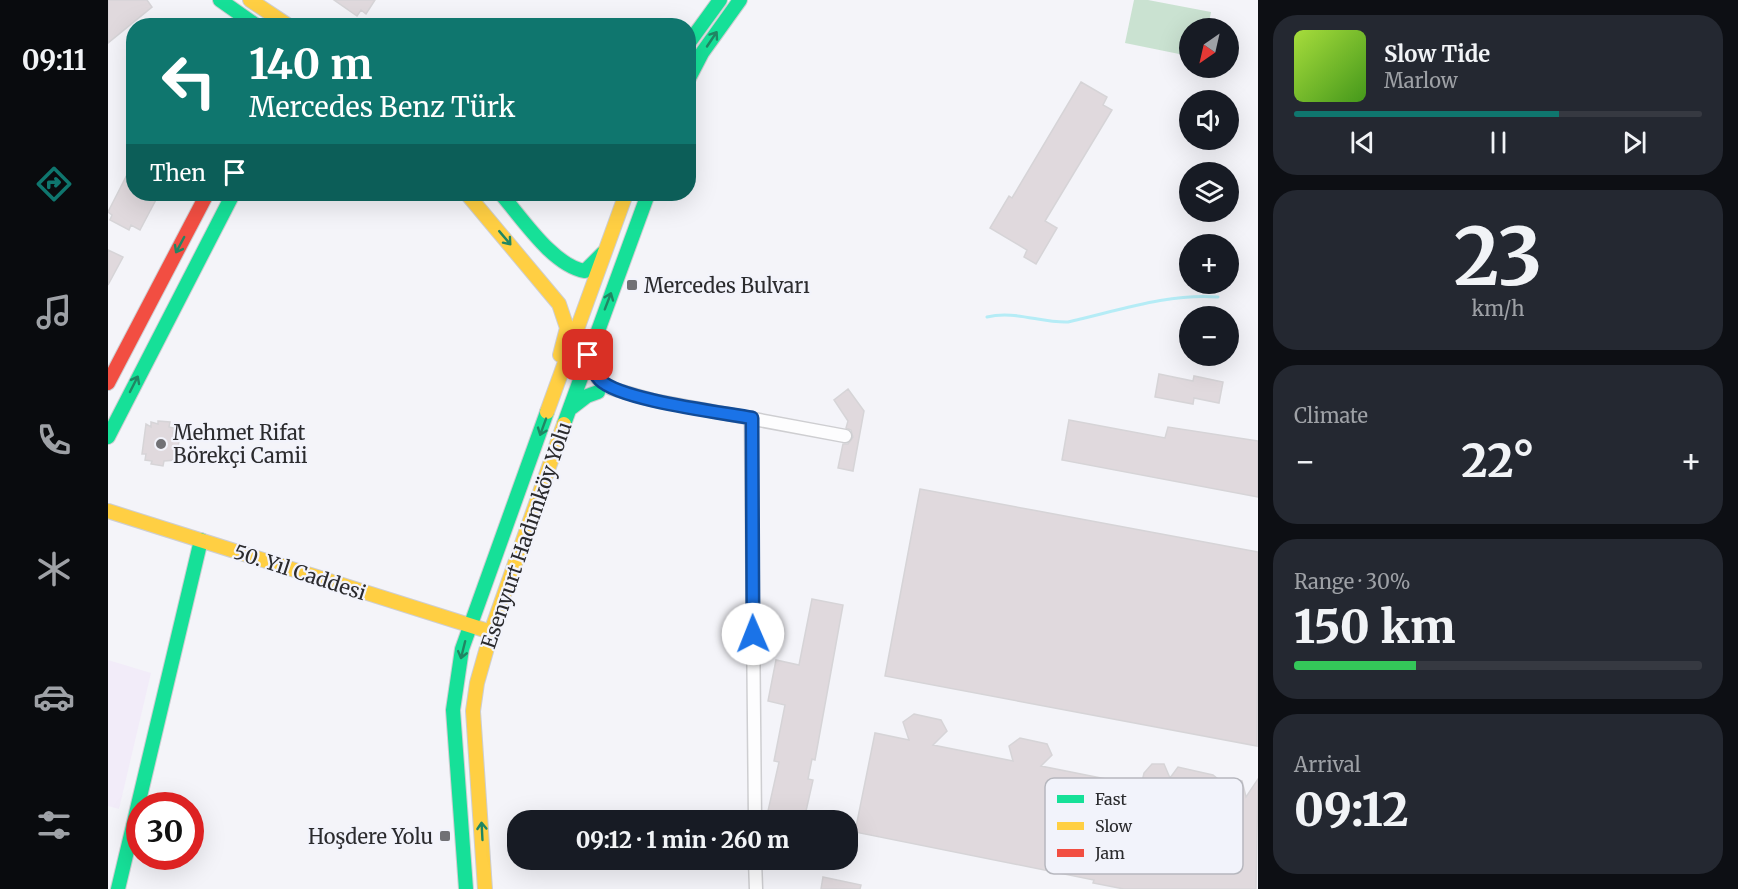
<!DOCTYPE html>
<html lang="en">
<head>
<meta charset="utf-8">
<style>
	body { margin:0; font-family:Merriweather,serif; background:#242831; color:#f1f3f6; height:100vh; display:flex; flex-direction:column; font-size:22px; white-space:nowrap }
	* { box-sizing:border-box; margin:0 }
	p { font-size:20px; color:#9ea1a6 }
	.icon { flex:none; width:33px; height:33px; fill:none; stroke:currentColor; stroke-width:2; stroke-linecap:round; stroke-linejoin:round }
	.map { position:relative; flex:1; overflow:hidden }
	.sheet { display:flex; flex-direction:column; gap:15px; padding:15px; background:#0d0f14; width:480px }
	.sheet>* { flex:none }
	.top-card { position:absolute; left:18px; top:18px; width:570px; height:183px; border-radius:24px; box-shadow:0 6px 24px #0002; background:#0f766e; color:#fff; overflow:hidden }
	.needle { width:39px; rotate:214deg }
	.fabs { position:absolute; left:1071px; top:18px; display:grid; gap:12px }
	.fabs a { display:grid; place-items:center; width:60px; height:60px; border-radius:50%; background:#171b24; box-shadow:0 6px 24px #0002; font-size:30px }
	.speed { position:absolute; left:18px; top:792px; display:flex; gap:12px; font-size:30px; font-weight:700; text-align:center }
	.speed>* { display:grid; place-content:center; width:78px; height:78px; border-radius:50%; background:#171b24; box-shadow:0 6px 24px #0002; line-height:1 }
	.speed .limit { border:9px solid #d22; background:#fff; color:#111 }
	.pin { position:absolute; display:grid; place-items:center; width:51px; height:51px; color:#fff; margin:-26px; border-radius:12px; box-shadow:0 3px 9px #0006 }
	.me { position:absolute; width:66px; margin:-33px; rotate:359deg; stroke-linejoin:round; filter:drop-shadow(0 0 4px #0008) }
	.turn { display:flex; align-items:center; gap:21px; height:126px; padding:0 24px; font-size:27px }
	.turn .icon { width:78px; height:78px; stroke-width:2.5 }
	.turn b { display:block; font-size:42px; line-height:51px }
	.then { display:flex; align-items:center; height:57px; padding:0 24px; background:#0003; gap:12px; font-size:22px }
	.big { font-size:45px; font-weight:800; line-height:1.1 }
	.sheet .card { flex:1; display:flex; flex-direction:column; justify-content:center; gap:9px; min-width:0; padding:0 21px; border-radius:24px; background:#242831 }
	.sheet .dial { align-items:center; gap:0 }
	.dial b { font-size:78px; line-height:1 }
	.song { display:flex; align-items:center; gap:18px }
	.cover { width:72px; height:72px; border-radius:9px; background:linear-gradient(135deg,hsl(80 70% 55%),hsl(100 70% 35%)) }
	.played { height:6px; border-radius:3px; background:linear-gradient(90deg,#0f766e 65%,#363941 65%) }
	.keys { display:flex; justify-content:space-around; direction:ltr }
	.heat { display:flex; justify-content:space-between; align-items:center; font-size:33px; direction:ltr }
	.charge { height:9px; border-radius:4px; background:linear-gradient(90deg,#34c759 30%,#363941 0) }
	.trip { position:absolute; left:399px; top:810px; width:351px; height:60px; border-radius:24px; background:#171b24; box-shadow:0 6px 24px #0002; font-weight:800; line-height:60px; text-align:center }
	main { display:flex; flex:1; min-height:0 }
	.tab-bar { display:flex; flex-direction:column; width:108px; justify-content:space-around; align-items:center; background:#090b0e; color:#9ea1a6 }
	.tab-bar .icon { width:42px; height:42px }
	.tab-bar .active { color:#0f766e }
	.tab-bar b { font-size:27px; color:#f1f3f6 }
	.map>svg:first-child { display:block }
	.education { fill:#f2ecf9 }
	.green { fill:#cae2d1 }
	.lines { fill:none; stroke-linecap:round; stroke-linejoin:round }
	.stream { stroke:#b5ecf6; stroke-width:3 }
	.building { fill:#e0d9dd; stroke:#d6d4d7; stroke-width:1.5 }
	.street-casing { stroke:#ceced1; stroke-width:15 }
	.fast-casing { stroke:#ceced1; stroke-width:16 }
	.slow-casing { stroke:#ceced1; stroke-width:16 }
	.jam-casing { stroke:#ceced1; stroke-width:16 }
	.street { stroke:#fdfdfe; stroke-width:12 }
	.fast { stroke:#16e098; stroke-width:14 }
	.slow { stroke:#ffcf43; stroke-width:14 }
	.jam { stroke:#f24e42; stroke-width:14 }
	.oneway { stroke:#208663 }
	.route-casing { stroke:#114b97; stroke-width:15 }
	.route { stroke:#1a73e8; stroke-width:10 }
	.poi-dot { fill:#717175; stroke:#f2f3fb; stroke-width:2 }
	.labels { text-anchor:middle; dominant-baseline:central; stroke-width:4.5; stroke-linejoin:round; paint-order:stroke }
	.poi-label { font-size:20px; fill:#2b2b2e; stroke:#f2f3fb; text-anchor:start }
	.street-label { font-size:20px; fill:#2b2b2e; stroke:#f2f3fb }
	.key { fill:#f2f3fb; stroke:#b6b7be; stroke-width:1.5 }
	.key-label { font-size:16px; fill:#2b2b2e }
</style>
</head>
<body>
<main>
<nav class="tab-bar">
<b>09:11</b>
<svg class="icon active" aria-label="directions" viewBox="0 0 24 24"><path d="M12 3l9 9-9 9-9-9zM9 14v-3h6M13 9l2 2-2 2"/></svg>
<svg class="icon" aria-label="music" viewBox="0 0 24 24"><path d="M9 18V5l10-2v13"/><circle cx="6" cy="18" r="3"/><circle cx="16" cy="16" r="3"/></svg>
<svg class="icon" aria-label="phone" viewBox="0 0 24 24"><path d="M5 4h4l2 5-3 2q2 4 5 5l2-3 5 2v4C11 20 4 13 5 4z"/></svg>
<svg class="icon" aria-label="climate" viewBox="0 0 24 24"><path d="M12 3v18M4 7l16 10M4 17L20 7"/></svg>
<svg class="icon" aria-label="car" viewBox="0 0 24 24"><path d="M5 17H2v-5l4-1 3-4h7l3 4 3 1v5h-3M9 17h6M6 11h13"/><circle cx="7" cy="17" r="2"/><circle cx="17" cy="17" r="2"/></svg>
<svg class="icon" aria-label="filters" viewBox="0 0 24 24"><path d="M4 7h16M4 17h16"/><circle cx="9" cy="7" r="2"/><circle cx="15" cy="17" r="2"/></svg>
</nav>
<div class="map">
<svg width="1150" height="889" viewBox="0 0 1150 889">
	<rect width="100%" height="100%" fill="#f4f4f9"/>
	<path class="education" d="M0 660 43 673 11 809 0 806Z"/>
	<path class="green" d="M1026 0H1040L1103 12 1100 28H1082L1081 56 1017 43Z"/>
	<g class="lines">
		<path class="stream" d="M879 317C906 310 933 323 960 322 1009 311 1061 293 1110 297"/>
	</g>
	<path class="building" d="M0 0H39L44 7 0 43Z
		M226 0H267L258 14 253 10 249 16Z
		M973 82 999 97 995 105 1004 110 937 221 949 228 928 264 916 257 919 250 882 228 901 196 904 198Z
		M26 161V194H51L32 230 23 225 21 230 2 220 4 215 0 212Z
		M0 250 15 257 0 285Z
		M1051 374 1085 381 1086 376 1115 382 1111 403 1086 398 1085 404 1047 397Z
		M740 389 756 411 745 471 730 468 735 444H740L745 437 743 430 738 428 740 421 726 400Z
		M961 420 1057 438 1060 427 1150 441V497L954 460Z
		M50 421 62 422 61 427 66 428 65 433 72 434 68 460 56 461 55 466 43 464 44 461 37 460 38 454H34L38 424 43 427V422L50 424Z
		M812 489 1150 552 1149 746 777 676Z
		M704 599 735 605 707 760 704 759 700 779 705 780 696 820H658L671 762 666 761 677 705 660 701 668 660 691 665Z
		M806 714 833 720 839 731 825 745 905 761 901 746 912 738 939 744 944 755 933 766 1033 786 1036 773 1044 764H1056L1062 778 1070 767 1105 775 1110 779 1134 781 1138 797 1150 779 1148 889H1016L985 883 986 880 747 832 767 733 801 740 795 722Z
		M715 877 753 885 752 889H713Z"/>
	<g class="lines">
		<defs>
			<path id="street" d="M480 356 490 379 502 388 544 400 737 436
				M643 418 647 820
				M647 860 648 889"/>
			<path id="fast" d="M112 0 149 26
				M580 44 612 0
				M580 80 594 53 632 0
				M393 194C414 218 445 266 477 271L495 253
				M462 409 479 396 490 392
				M456 424 540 194
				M0 437 125 194
				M10 889 93 540
				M358 889 345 710 354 649 439 412"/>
			<path id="slow" d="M142 0 181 26
				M359 194 451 304 459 328 452 355
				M439 412 518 194
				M0 511 383 632
				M377 889 365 711 369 683 386 623 456 424"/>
			<path id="jam" d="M0 383 99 194"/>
		</defs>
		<use href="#street" class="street-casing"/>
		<use href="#fast" class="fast-casing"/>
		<use href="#slow" class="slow-casing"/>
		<use href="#jam" class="jam-casing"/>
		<use href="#street" class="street"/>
		<use href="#fast" class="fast"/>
		<use href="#slow" class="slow"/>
		<use href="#jam" class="jam"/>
	</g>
	<defs><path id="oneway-shaft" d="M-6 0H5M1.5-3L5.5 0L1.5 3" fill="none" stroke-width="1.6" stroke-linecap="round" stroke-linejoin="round" transform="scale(1.5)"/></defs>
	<g class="oneway">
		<use href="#oneway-shaft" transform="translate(604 39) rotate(-56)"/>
		<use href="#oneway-shaft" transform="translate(397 238) rotate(50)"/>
		<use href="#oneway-shaft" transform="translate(72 245) rotate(118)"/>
		<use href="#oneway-shaft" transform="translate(500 301) rotate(-69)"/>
		<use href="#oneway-shaft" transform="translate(26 384) rotate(-63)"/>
		<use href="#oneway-shaft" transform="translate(435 427) rotate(110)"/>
		<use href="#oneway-shaft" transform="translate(355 650) rotate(104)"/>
		<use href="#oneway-shaft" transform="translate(374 831) rotate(-93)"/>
	</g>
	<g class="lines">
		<defs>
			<path id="route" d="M480 355C483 363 485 373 492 380 512 400 611 412 644 418L645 634"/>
		</defs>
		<use href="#route" class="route-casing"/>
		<use href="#route" class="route"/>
	</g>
	<g class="poi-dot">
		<rect x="518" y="279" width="12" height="12" rx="3"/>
		<circle cx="53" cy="444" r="6"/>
		<rect x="331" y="830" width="12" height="12" rx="3"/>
	</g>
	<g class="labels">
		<g class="poi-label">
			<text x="536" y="285">Mercedes Bulvarı</text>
			<text x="65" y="432">Mehmet Rifat<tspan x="65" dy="23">Börekçi Camii</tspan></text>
			<text x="325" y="836" text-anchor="end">Hoşdere Yolu</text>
		</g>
		<g class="street-label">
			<text transform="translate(418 535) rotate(-71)">Esenyurt Hadımköy Yolu</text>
			<text transform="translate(192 572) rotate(18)">50. Yıl Caddesi</text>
		</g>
	</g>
	<rect x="937" y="778" width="198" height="96" rx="9" class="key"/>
	<rect x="949" y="795" width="27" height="8" fill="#16e098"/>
	<rect x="949" y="822" width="27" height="8" fill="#ffcf43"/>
	<rect x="949" y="849" width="27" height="8" fill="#f24e42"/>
	<g class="key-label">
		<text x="987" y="805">Fast</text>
		<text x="987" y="832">Slow</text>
		<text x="987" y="859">Jam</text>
	</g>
</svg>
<div class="fabs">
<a><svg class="needle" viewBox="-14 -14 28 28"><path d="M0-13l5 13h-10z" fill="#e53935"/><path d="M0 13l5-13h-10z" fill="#9ea1a6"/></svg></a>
<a><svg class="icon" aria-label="sound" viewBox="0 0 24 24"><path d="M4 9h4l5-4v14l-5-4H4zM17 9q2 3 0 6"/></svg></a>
<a><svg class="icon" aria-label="layers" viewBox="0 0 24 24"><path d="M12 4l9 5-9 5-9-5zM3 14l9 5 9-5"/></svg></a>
<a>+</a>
<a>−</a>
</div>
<div class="speed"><div class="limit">30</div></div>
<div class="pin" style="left:480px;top:355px;background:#d93025"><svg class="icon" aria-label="arrive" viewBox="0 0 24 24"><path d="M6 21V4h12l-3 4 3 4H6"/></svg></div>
<svg class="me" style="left:645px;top:634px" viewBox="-20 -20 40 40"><circle r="19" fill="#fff"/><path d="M0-13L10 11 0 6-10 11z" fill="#1a73e8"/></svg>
<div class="trip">09:12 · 1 min · 260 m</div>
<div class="top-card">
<div class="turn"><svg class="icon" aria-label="left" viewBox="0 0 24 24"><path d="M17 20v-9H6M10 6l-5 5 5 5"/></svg><div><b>140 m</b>Mercedes Benz Türk</div></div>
<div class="then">Then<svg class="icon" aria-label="arrive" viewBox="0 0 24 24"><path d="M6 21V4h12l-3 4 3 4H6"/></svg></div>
</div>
</div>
<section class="sheet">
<div class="card">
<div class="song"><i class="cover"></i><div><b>Slow Tide</b><p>Marlow</p></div></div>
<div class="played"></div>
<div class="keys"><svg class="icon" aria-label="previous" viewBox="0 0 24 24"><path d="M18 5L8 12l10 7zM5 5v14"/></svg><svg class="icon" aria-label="pause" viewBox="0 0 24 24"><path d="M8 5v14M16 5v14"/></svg><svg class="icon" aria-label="next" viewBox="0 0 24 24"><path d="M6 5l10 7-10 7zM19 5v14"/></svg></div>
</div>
<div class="card dial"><b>23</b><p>km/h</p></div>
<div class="card"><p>Climate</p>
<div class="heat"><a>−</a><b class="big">22°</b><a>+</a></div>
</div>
<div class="card"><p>Range · 30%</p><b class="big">150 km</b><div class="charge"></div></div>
<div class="card"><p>Arrival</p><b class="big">09:12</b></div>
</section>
</main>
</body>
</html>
